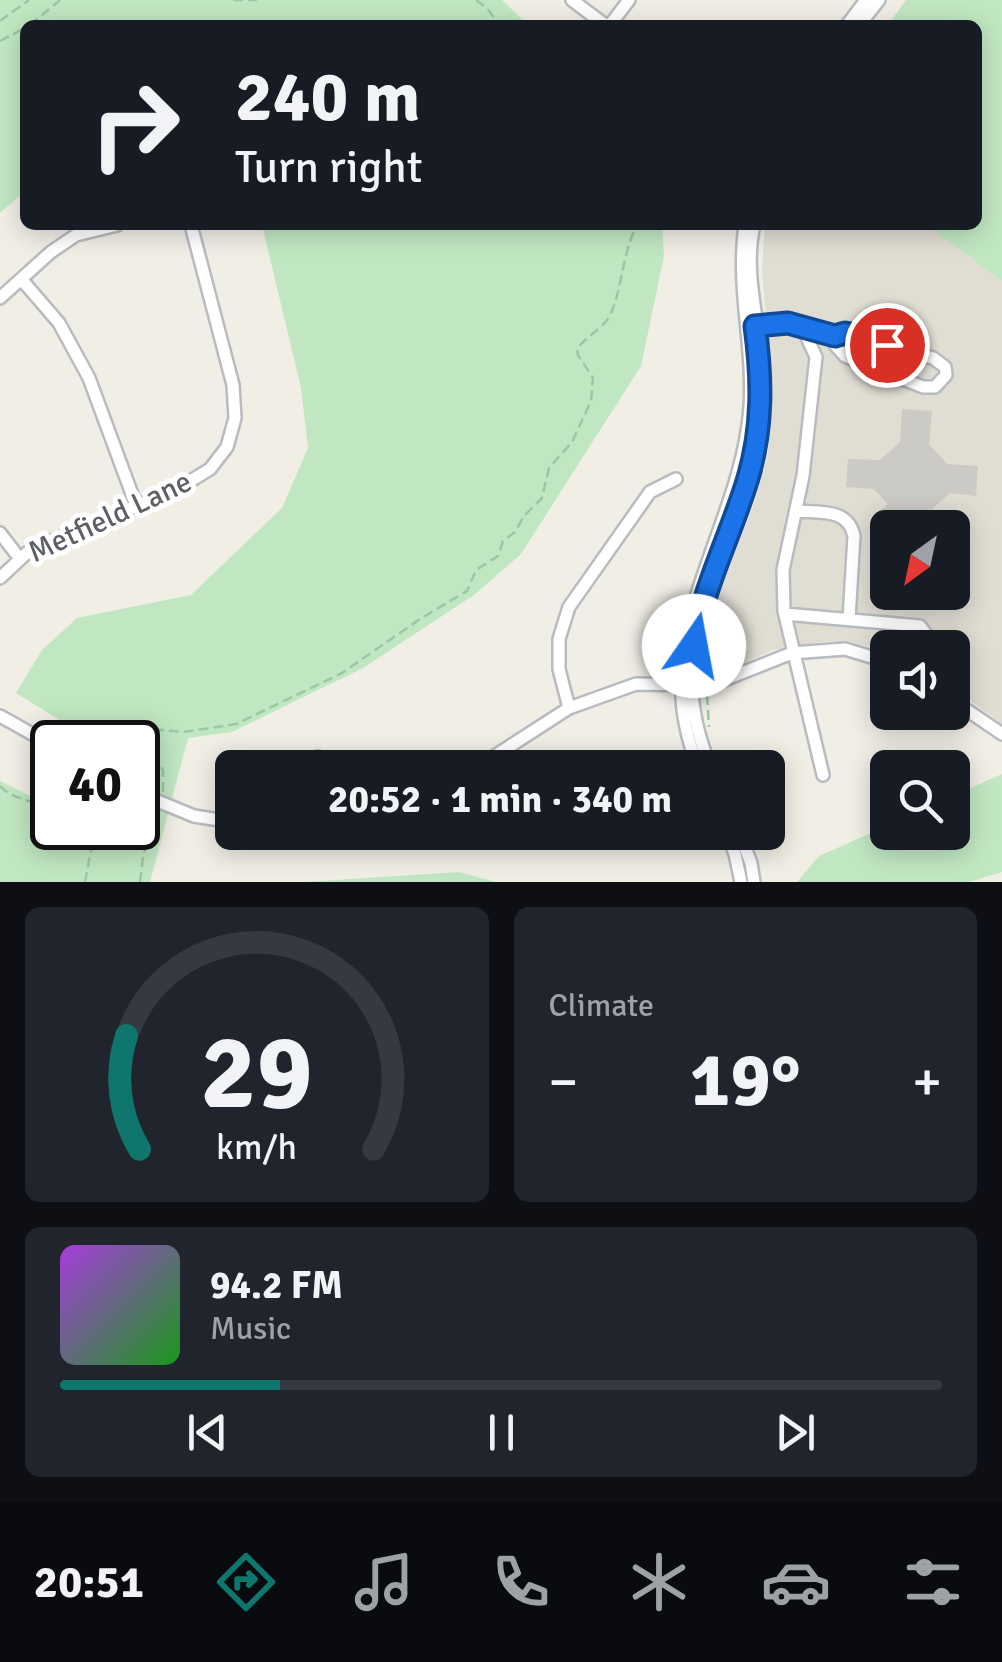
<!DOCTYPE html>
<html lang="en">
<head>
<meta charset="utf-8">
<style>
	body { margin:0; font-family:Signika,sans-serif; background:#20242c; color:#f1f3f6; height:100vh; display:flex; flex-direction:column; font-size:38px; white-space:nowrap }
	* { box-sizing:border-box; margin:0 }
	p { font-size:32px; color:#9ea1a6 }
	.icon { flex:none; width:55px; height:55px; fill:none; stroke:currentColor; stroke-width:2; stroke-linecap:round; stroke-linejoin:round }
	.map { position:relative; height:882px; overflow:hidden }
	.panel { display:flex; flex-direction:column; gap:25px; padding:25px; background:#0d0f14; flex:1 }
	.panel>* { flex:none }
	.top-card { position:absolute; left:20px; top:20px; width:962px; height:210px; border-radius:15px; box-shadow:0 5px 25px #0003; background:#171b24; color:#f1f3f6; overflow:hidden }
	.needle { width:65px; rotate:213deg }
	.controls { position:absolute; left:870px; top:510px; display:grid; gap:20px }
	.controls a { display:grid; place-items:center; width:100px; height:100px; border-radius:15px; background:#171b24; box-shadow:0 5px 25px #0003; font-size:50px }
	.speed { position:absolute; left:30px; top:720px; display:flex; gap:20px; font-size:50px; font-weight:700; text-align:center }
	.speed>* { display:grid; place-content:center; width:130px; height:130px; border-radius:50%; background:#171b24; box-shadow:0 5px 25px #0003; line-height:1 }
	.speed .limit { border:5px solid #111; border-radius:15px; background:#fff; color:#111 }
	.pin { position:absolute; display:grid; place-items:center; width:85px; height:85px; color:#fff; margin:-42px; border:5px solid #fff; border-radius:50%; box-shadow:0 2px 10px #0007 }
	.me { position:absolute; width:110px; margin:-55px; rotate:12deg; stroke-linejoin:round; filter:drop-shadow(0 0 8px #0008) }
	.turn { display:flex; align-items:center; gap:35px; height:210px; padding:0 50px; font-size:45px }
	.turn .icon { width:130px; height:130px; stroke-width:2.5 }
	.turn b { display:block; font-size:70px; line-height:85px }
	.big { font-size:75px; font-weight:700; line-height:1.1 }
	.panel .widget { flex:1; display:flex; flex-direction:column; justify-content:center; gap:15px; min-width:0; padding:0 35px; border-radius:15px; background:#20242c }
	.panel .dial { align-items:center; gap:0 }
	.dial svg { height:260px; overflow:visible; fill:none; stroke:#363941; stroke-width:7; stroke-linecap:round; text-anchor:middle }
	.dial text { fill:#f1f3f6; stroke:none }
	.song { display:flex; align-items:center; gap:30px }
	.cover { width:120px; height:120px; border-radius:15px; background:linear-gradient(135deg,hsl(280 70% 55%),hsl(120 70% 35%)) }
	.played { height:10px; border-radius:5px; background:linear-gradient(90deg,#0f766e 25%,#363941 25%) }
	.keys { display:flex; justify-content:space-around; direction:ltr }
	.heat { display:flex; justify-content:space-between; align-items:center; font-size:55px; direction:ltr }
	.panel .tiles { flex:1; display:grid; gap:25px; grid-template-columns:1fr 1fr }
	.widget:last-child { grid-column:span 2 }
	.trip { position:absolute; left:215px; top:750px; width:570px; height:100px; border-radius:15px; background:#171b24; box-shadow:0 5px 25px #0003; font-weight:700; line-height:100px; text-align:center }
	.tabs { display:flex; height:160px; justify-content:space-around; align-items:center; background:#090b0e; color:#9ea1a6 }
	.tabs .icon { width:70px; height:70px }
	.tabs .selected { color:#0f766e }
	.tabs b { font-size:45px; color:#f1f3f6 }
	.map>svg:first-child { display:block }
	.education { fill:#e0ddd3; fill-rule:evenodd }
	.green { fill:#c1e7c2 }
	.building { fill:#cccac4 }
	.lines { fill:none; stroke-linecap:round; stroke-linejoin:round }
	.minor-casing { stroke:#b8bbbf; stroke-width:16 }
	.path { stroke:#99c7a8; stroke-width:2.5; stroke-dasharray:10 5; stroke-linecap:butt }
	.minor { stroke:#fff; stroke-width:11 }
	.route-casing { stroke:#114b97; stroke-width:25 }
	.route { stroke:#1a73e8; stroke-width:18 }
	.labels { text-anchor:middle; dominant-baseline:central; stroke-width:10; stroke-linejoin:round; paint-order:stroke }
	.street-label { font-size:30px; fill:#5d6166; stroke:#fff }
</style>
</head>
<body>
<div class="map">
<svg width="1002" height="882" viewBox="0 0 1002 882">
	<rect width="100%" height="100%" fill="#f0eee5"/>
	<path class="education" d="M765 225H926L1002 281V724L953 688 952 648H888L887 651 846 641 821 642 773 650 728 670 711 673 710 637 718 598 756 498 768 454 772 387 762 271ZM888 528H952V592H888Z"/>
	<path class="green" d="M0 0H502L528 25H25V191L0 213Z
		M906 0H1002V281L926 225H978V25H888Z
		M262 225H662L664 256 641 366 521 554 474 595 363 668 232 732 188 738 150 882H0V781L52 807V828H138V742H95L16 693 42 650 77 618 191 595 282 508 308 448 301 388Z
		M1002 774V872L969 882H797L819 856 887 826 888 832H952L953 796Z
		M459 872 496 882H302H304Z"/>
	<path class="building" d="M902 409 932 411 929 444 947 464 978 466 976 496 950 493 932 509 938 515 937 528H895L896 515 878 513 888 504 874 489 846 487 848 459 880 460 900 442Z"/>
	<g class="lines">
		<defs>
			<path id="minor" d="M572 0 605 25
				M610 25 629 0
				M847 25 866 0
				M859 25 879 0
				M22 280 59 323 89 378 136 505
				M0 298 51 252 76 235 117 225
				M750 328 788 323 803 329 816 357 803 476 783 570 784 611 823 775
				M803 329 835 336 845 333 855 335 933 358 945 367 946 375 935 387H923L845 356 835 345V336
				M797 511C820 513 848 508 854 536L849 619
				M0 533 20 559
				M0 578 30 550 179 488 210 469 227 447 235 418 233 385 191 225
				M785 614 920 626 929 638 928 648
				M952 700 1002 734
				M569 708 559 669V639L569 607 650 492 676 479
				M0 716 52 745
				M315 768 318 757
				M476 768 569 708 636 684 691 685 724 680 792 653 845 649 888 662
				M699 768C642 638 741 532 750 407 754 345 736 289 745 225
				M711 768C664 659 712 584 747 482 756 453 760 422 762 392 766 337 741 281 754 225
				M138 793 194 816 232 822
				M586 832 632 838
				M726 832 735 854 741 882
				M739 832 751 863 754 882"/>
		</defs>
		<use href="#minor" class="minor-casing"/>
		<path class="path" d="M233 0H257
			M476 0 487 8 499 25
			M0 21 29 0
			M30 25 60 0
			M0 41 25 28
			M707 695 709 727
			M0 786C15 803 39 798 52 814
			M163 792V770L143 740 150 729 183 732 236 724 342 673 420 619 467 591 476 570 498 556 503 541 515 532 524 516 542 498 549 468 572 442 591 401 593 378 578 355 577 349C587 335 605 328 611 313 623 285 622 254 637 225
			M66 828 86 836 92 845 85 882
			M140 882 143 856 157 809"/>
		<use href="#minor" class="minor"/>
	</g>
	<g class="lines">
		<defs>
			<path id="route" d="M694 646C703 586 731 535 748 478 763 427 762 378 755 326L788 323 835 336 845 333 856 335 887 345"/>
		</defs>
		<use href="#route" class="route-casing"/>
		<use href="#route" class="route"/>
	</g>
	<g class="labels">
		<g class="street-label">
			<text transform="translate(110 517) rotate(-25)">Metfield Lane</text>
		</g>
	</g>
</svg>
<div class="controls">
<a><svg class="needle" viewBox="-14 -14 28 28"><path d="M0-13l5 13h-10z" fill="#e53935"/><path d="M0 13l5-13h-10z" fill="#9ea1a6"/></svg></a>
<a><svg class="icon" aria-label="sound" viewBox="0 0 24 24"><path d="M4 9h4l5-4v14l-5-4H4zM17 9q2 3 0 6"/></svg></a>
<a><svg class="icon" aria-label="search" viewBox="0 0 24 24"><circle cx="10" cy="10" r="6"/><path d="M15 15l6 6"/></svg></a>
</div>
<div class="speed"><div class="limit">40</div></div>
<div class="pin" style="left:887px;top:345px;background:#d93025"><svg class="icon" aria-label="arrive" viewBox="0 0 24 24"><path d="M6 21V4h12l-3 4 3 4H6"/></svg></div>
<svg class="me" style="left:694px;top:646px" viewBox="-20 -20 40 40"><circle r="19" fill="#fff"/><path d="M0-13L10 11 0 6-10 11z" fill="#1a73e8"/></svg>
<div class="trip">20:52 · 1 min · 340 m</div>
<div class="top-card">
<div class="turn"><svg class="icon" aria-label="right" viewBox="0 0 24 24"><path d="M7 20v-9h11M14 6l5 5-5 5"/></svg><div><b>240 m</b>Turn right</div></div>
</div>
</div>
<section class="panel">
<div class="tiles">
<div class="widget dial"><svg viewBox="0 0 100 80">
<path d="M14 69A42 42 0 1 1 86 69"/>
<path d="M14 69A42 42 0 0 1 10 34" stroke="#0f766e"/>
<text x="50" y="56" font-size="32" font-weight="700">29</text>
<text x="50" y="72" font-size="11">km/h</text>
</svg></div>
<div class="widget"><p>Climate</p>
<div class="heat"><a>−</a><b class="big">19°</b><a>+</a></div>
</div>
<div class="widget">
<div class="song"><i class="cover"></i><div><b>94.2 FM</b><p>Music</p></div></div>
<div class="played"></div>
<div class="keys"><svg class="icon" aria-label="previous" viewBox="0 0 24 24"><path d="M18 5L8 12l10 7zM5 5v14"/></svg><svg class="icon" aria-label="pause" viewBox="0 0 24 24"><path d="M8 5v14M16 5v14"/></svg><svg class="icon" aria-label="next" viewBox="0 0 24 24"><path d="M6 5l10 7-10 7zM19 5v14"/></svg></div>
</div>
</div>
</section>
<nav class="tabs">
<b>20:51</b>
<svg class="icon selected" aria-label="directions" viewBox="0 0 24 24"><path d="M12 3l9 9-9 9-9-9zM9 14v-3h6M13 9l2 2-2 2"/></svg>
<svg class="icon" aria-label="music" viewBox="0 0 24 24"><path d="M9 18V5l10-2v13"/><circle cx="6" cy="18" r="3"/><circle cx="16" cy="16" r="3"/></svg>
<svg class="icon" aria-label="phone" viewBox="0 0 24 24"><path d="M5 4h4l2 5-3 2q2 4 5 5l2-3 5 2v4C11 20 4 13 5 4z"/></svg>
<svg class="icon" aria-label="climate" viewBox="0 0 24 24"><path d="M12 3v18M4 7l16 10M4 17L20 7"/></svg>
<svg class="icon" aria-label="car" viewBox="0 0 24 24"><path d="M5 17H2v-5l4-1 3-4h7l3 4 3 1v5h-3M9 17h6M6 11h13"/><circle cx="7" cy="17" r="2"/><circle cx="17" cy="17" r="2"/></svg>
<svg class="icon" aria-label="filters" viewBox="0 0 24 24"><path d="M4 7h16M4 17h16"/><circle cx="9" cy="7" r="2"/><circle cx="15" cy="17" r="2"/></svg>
</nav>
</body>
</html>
